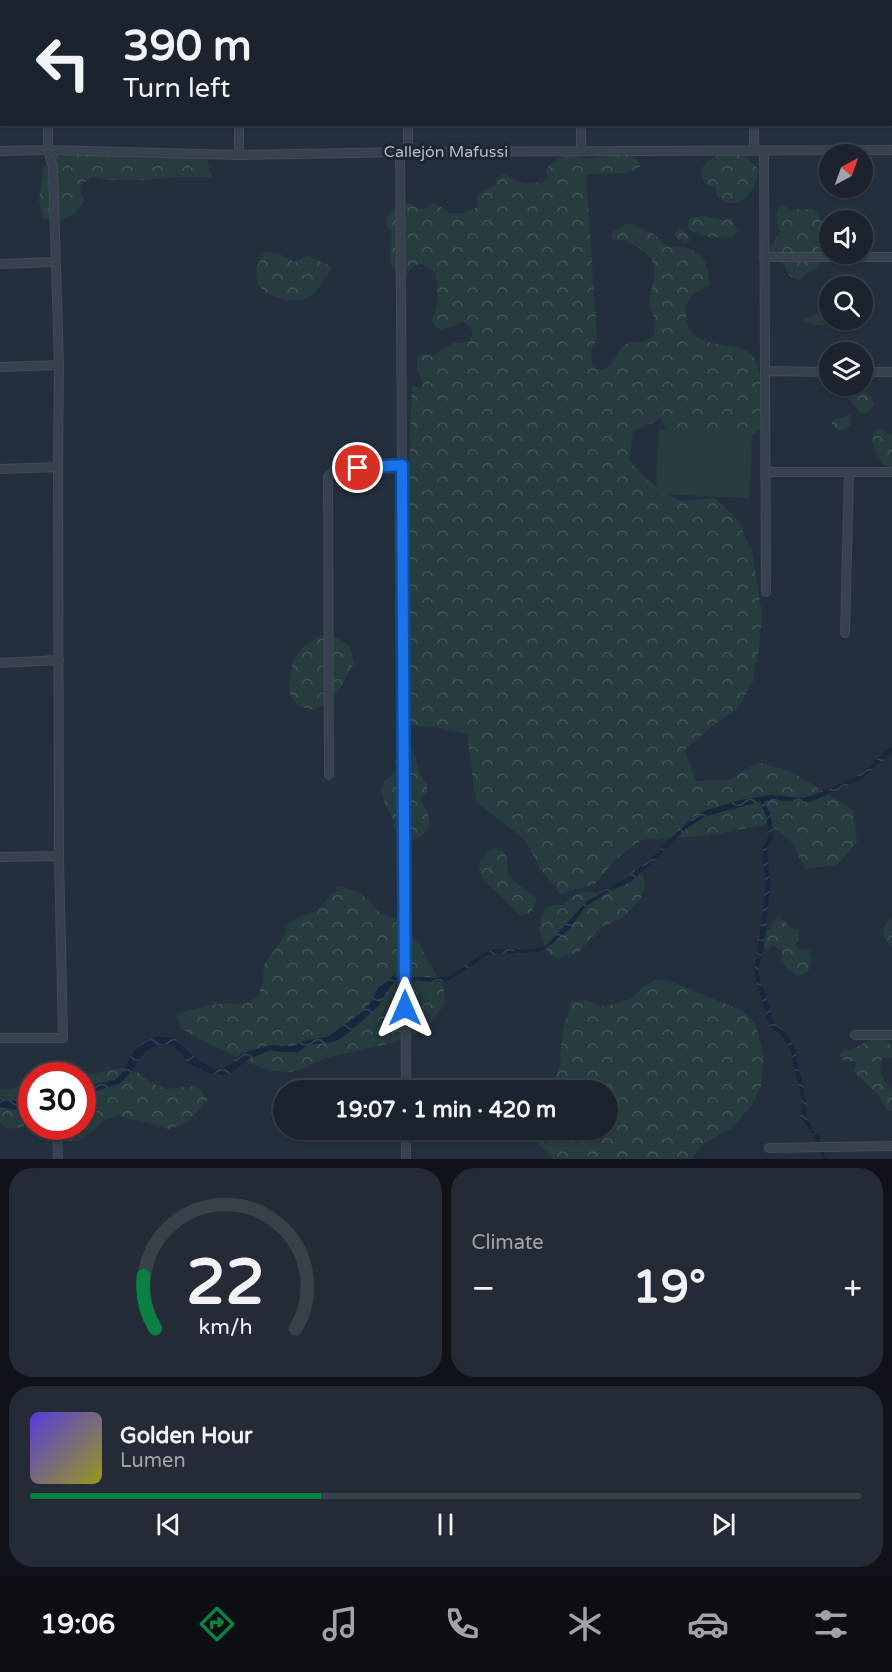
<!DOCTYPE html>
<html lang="en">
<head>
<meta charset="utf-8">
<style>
	body { margin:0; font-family:"Varela Round",sans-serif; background:#242b36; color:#f1f3f6; height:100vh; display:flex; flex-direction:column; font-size:22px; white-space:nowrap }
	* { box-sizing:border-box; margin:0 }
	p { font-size:20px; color:#a0a4aa }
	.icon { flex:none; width:33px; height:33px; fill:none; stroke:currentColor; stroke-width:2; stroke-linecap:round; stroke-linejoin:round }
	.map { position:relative; height:1159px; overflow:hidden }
	.drawer { display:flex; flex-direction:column; gap:9px; padding:9px; background:#0f1319; flex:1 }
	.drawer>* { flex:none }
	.hud { position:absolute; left:0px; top:0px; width:892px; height:126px; box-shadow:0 2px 4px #0004,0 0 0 2px #39404a; background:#1b232e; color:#f1f3f6; overflow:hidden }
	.needle { width:39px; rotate:41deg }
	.tools { position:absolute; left:819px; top:144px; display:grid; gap:12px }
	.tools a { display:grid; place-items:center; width:54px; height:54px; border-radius:50%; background:#1b232e; box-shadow:0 2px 4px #0004,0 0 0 2px #39404a; font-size:30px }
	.speed { position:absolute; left:18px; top:1062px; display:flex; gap:12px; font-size:30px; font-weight:700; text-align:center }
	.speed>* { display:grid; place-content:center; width:78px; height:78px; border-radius:50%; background:#1b232e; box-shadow:0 2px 4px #0004,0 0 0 2px #39404a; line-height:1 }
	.speed .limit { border:9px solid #d22; background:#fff; color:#111 }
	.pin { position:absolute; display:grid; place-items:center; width:51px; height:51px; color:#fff; margin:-26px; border:3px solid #fff; border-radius:50%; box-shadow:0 2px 6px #0007 }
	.me { position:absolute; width:66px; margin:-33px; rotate:0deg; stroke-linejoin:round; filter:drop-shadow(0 0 4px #0008) }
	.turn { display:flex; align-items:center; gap:21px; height:126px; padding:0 24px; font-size:27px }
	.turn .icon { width:78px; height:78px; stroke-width:2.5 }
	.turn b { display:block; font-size:42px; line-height:51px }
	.big { font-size:45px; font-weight:700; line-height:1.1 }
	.drawer .card { flex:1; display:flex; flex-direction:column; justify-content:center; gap:9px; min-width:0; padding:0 21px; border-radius:24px; background:#242b36 }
	.drawer .dial { align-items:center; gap:0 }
	.dial svg { height:156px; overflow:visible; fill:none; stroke:#39404a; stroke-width:7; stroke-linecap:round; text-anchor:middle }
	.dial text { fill:#f1f3f6; stroke:none }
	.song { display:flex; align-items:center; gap:18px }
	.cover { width:72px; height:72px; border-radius:9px; background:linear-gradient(135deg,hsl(250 70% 55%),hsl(60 70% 35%)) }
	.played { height:6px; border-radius:3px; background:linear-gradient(90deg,#0b8043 35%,#39404a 35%) }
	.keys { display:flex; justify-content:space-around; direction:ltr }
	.heat { display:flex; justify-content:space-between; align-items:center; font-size:33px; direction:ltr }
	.drawer .tiles { flex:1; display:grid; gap:9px; grid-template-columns:1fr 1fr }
	.card:last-child { grid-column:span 2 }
	.trip { position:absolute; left:273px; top:1080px; width:345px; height:60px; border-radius:30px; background:#1b232e; box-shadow:0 2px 4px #0004,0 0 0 2px #39404a; font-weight:700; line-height:60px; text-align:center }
	.dock { display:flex; height:96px; justify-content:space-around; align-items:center; background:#0b0e12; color:#a0a4aa }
	.dock .icon { width:42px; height:42px }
	.dock .current { color:#0b8043 }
	.dock b { font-size:27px; color:#f1f3f6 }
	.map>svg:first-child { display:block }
	.forest { fill:url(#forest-crowns) }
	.pitch { fill:#263c3f }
	.water { fill:url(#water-waves) }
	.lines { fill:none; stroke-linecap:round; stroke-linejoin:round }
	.stream { stroke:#17263c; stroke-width:3 }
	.minor-casing { stroke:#414a57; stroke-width:10 }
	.minor { stroke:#38414e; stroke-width:8 }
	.route-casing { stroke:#114b97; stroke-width:15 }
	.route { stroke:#1a73e8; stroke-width:10 }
	.labels { text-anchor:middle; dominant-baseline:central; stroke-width:6; stroke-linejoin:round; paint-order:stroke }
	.street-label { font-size:16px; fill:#b4bcc9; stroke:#1d2633 }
</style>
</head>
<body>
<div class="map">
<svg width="892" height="1159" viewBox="0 0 892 1159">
	<defs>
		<pattern id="forest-crowns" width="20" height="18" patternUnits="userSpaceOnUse" patternTransform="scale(1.5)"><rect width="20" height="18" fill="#263c3f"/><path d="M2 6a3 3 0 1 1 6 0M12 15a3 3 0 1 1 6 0" fill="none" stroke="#435659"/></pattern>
		<pattern id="water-waves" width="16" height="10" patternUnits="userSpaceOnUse" patternTransform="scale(1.5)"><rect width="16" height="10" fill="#17263c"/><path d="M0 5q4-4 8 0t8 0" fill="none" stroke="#364457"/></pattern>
	</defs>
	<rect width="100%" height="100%" fill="#242f3e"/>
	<path class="forest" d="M85 150 194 151 207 159 212 177H178L143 180H108L92 177 79 186 84 201 74 214 59 221 43 219 39 202 43 169 52 157Z
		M732 150 740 151 758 169C757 176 756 183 753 189 744 204 728 209 716 195V187C709 186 703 184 702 176 699 160 720 155 732 150Z
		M620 153C631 154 636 156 641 166L627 173 586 174 597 339C590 348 589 360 595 369 616 371 611 359 622 347 629 340 637 343 646 341 647 340 652 336 654 335 654 331 655 326 655 321 654 315 650 310 650 304 650 280 665 266 641 249 631 242 623 240 611 239L613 232 627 223 652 233 668 246 685 247 702 255 708 270 709 286C696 291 686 297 686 311 685 359 740 334 755 359 757 362 758 369 759 373 764 390 765 406 766 424L742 444 677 445 661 419 633 431 629 461 652 484 679 501 715 498 738 520 752 551 762 614 759 648 753 681 738 708 712 726 685 750 696 781 730 780 758 762 792 772 853 810 857 842 837 865 805 869 792 842 769 824 706 836 641 840 615 860 595 884 560 894 540 868 525 840 476 802 467 734 434 727 400 724 412 384 420 389 423 383 417 367V358L424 354 432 356 453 343H461L469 341 473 334 470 326 464 322 441 330 435 326 431 319C442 306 437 289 435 273L422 264 415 265 404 276C384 269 391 249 392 232L387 227 386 218 396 206 404 202 419 209 427 208 433 203C440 205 440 207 446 211 454 216 469 212 477 207V199L480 192 495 186 497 178 504 174C524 185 525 187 547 179L546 171 550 164 564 156 572 154 588 159Z
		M782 204 789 210 813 209 819 214 824 230 822 247 824 255 819 267 805 274 800 280C790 278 786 274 785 264L778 261 770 262C768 249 772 243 780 233 777 221 773 214 782 204Z
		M705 216 723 220 731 218 738 231 732 237C718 238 698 238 688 228L689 220 696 217Z
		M679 228 683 230 689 236V242L682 243 674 235Z
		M264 252 279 254 294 262 308 256 333 267 315 293 301 301 285 300 269 295 257 284 256 268Z
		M823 309 829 310C830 334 820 323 804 323L802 319 810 318Z
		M858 387C867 391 871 395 874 405L869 411 862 414 848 399 852 392Z
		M850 414 852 423 846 429 838 430 832 425V421C838 416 844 418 850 414Z
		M880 428 892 436V467L882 464C876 453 871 445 873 432Z
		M321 635 337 638 350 646 354 663C341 686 338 698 313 710L298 706 289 692 290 673 295 658 304 646Z
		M405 742C422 757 413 770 427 784V793L421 798C423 805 429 813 429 821 430 834 417 839 406 842L394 827 393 819 385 804 381 790 384 781C401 771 393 770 396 755 397 750 401 746 405 742Z
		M500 847C512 861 504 864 510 876 516 887 530 889 536 899 534 909 531 914 521 916 515 910 510 905 504 899 493 888 469 873 484 856 489 850 493 849 500 847Z
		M634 870 642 872 645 881 644 890 641 898 624 916 617 921 601 927 579 952 562 957H555L548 953 539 931 542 915 546 908 553 905H562L576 894 584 892 591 893 608 889 615 885Z
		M339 886 358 892 370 901 381 914 395 919 417 941 444 988 445 1004 425 1029 411 1036 392 1043 322 1059 308 1067 290 1072 273 1071 257 1066 210 1044 181 1029 176 1014 210 1005 229 1003 245 1004 258 997 263 982 264 965 282 939 288 923 301 916 317 911Z
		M779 917 786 922 790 928 799 930 798 941 795 946 802 951 809 949C814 964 813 971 797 976 787 969 779 964 782 950L778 949 773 945 768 949 761 947 757 940 761 932 768 929 770 930 773 922Z
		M892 919V948C882 938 878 927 892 919Z
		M656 979 672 982 743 1011 755 1023 764 1055 761 1086 753 1103 732 1128 703 1144 692 1159H552V1157L529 1136 531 1130H608V1090H551L560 1065 562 1033 571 1002 587 1000 602 1007 631 999 642 988Z
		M879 1039 887 1040 892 1049V1058H882C878 1070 883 1082 892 1089V1111H887L878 1094 854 1072 856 1062C849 1059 844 1065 839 1054L845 1049 851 1051 852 1049C861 1045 870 1040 879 1039Z
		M122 1068 139 1073 151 1083 166 1089 198 1086 208 1100 186 1123 169 1129 117 1115 103 1121 92 1132 78 1141H62L55 1127 82 1126V1076H44C61 1069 70 1075 88 1074 99 1073 111 1070 122 1068Z
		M31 1081V1118L23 1127 7 1129 0 1123V1090L12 1089Z"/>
	<path class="pitch" d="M658 430 752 434 750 498 656 494Z"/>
	<path class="water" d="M892 745V752L860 780 810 802 772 800 764 801 771 816 773 838 767 848 770 884 765 940 758 972 761 984 765 992 774 1023 786 1032 794 1047 807 1104C805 1119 811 1127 820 1138H816L800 1117 802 1101 790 1049 782 1036 769 1025 754 973 762 918 766 883 762 859 763 847 769 835 766 816 760 802 706 816 687 828 671 843 656 860 630 882 605 894 585 907 570 928 549 946 536 953V948H541L548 944 586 902 626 878 652 858 679 830 694 817 707 810 740 800 772 795 803 798 817 794 854 778 871 765Z
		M498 949H519V954L497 953 485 956 472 966 446 982 419 981V977C427 977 440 979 448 976 467 969 477 952 498 949Z
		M396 974 395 982C386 989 385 998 378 1006 367 1018 353 1028 341 1039L334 1042 309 1045 298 1052C287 1051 282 1054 271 1050L249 1059 228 1075 210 1074 189 1064 180 1052 171 1045 164 1044 153 1047 145 1052 128 1076 119 1084 96 1091 83 1102V1092L91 1085 114 1080 120 1076 134 1051 144 1042 158 1036 174 1038 192 1055 214 1070 228 1066 240 1055 253 1050 271 1045 293 1046 307 1040 327 1037 362 1012 370 1003 380 984Z
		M0 1100 21 1101 22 1107 14 1110 0 1107Z"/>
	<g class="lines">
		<path class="stream" d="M515 952 539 950
			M394 979 397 978 420 979
			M20 1105 32 1099
			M816 1135 824 1159"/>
		<defs>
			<path id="minor" d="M238 0 239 2
				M46 2V0
				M409 2V0
				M581 2V0
				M755 2V0
				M891 37H892
				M0 58H2
				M239 124V155
				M754 150V124
				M764 150 766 592
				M0 151 48 150 239 155 408 152 892 150
				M581 151V124
				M400 152 406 1090
				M408 152V124
				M764 257H892
				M0 264 55 262
				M0 367 59 365
				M765 371 830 372
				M862 372H892
				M0 469 58 467
				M765 472H892
				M845 633 849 472
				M0 663 59 660
				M329 775 328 477 336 469 402 465
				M0 857 59 856
				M855 1035H892
				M0 1038H63L59 856 58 467 59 365 53 168 48 150V124
				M57 1126 58 1159
				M406 1130V1159
				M769 1148 892 1146"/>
		</defs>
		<use href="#minor" class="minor-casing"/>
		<use href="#minor" class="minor"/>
	</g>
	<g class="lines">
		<defs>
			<path id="route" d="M358 468 402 465 405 1008"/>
		</defs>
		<use href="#route" class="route-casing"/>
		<use href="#route" class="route"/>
	</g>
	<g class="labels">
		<g class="street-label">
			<text x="446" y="152">Callejón Mafussi</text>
		</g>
	</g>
</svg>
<div class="tools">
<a><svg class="needle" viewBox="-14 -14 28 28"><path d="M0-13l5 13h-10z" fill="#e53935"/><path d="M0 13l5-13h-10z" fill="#a0a4aa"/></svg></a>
<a><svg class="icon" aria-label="sound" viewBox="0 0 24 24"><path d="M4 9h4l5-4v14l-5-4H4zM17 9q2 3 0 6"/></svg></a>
<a><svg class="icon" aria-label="search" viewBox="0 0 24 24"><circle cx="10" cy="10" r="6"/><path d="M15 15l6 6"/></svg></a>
<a><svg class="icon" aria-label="layers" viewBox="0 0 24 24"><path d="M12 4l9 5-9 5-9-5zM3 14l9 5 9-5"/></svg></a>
</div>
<div class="speed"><div class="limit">30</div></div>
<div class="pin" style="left:358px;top:468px;background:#d93025"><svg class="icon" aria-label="arrive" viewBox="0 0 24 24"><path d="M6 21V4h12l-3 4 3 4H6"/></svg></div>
<svg class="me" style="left:405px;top:1008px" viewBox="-20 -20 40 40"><path d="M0-17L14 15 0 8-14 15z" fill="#1a73e8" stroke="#fff" stroke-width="4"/></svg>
<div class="trip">19:07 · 1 min · 420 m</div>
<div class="hud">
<div class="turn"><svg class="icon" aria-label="left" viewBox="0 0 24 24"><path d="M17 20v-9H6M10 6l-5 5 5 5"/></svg><div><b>390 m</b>Turn left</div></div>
</div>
</div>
<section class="drawer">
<div class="tiles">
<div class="card dial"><svg viewBox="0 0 100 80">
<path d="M14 69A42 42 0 1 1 86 69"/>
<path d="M14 69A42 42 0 0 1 8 42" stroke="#0b8043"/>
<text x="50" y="56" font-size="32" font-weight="700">22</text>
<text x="50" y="72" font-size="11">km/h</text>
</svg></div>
<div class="card"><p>Climate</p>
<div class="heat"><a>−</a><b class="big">19°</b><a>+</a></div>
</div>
<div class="card">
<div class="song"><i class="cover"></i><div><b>Golden Hour</b><p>Lumen</p></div></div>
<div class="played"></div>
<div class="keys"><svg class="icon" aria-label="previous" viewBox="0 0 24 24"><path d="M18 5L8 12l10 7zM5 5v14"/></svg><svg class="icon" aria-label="pause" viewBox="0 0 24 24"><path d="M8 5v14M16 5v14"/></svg><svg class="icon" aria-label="next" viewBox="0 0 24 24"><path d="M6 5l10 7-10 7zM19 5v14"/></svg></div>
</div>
</div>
</section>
<nav class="dock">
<b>19:06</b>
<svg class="icon current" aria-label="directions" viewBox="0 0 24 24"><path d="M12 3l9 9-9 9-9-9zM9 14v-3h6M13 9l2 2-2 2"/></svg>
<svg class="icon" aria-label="music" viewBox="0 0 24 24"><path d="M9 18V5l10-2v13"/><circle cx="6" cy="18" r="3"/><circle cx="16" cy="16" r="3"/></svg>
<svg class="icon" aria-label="phone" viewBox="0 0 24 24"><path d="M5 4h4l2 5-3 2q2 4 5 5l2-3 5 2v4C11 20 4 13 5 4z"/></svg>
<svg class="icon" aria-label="climate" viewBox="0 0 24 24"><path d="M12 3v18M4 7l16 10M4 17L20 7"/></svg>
<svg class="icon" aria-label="car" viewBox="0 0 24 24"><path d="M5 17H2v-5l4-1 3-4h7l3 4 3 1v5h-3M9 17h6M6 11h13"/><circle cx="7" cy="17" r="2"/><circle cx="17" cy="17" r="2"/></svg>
<svg class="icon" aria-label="filters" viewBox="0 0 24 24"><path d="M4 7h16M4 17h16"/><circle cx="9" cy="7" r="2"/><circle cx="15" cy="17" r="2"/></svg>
</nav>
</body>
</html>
